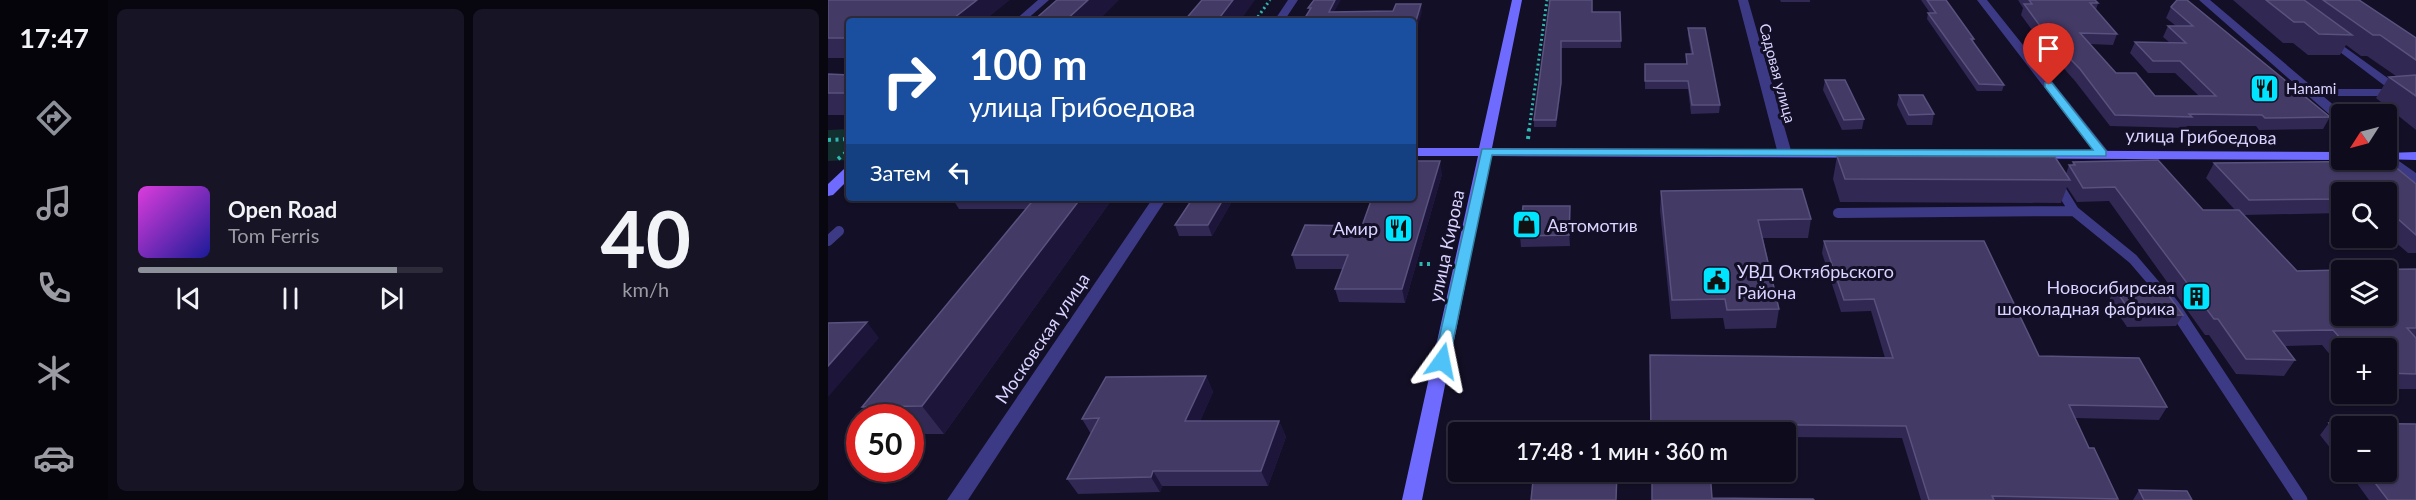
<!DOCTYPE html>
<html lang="ru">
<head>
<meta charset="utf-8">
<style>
	body { margin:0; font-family:Lato,sans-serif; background:#171425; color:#f1f3f6; height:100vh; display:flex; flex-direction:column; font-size:22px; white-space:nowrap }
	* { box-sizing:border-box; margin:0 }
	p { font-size:20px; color:#9b9ba3 }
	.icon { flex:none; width:33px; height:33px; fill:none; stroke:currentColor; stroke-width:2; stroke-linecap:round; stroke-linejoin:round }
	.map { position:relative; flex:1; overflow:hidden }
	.side { display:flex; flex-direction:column; gap:9px; padding:9px; background:#08060f; width:720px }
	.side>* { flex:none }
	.top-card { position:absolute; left:18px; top:18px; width:570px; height:183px; border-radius:6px; box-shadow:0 2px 4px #0004,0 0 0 2px #2e2b3b; background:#1a4fa0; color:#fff; overflow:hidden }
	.needle { width:39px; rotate:234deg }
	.controls { position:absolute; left:1503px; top:104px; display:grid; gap:12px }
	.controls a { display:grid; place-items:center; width:66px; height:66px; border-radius:6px; background:#0e0b1c; box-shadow:0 2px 4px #0004,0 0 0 2px #2e2b3b; font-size:30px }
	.speed { position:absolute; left:18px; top:404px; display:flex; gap:12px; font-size:30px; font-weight:700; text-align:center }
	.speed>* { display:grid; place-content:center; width:78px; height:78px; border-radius:50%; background:#0e0b1c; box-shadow:0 2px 4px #0004,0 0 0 2px #2e2b3b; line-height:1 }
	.speed .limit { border:9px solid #d22; background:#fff; color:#111 }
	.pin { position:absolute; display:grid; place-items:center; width:51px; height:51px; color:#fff; margin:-62px -26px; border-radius:50% 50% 50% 0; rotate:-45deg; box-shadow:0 0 6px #0007 }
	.pin .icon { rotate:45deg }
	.me { position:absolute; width:66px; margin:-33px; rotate:12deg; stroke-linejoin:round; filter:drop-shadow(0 0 4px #0008) }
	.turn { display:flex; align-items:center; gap:21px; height:126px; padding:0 24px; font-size:27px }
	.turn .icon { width:78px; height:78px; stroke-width:2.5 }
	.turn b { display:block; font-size:42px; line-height:51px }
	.then { display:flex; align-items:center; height:57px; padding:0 24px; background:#0003; gap:12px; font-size:22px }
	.side .widget { flex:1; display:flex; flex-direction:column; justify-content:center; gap:9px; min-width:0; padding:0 21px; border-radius:9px; background:#171425 }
	.side .dial { align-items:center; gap:0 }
	.dial b { font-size:78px; line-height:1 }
	.song { display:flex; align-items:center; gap:18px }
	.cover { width:72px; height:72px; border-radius:9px; background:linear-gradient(135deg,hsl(300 70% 55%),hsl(240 70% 35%)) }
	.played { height:6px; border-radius:3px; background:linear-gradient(90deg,#8c9099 85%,#2e2b3b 85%) }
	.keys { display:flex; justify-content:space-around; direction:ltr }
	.side .tiles { flex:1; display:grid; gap:9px; grid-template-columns:repeat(2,1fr) }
	.trip { position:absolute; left:620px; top:422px; width:348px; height:60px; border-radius:6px; background:#0e0b1c; box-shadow:0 2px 4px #0004,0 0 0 2px #2e2b3b; font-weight:600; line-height:60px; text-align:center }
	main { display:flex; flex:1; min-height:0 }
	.tab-bar { display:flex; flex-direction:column; width:108px; justify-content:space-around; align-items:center; background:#06040b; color:#9b9ba3 }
	.tab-bar .icon { width:42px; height:42px }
	.tab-bar .on { color:#8c9099 }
	.tab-bar b { font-size:27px; color:#f1f3f6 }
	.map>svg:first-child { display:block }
	.green { fill:#12302f }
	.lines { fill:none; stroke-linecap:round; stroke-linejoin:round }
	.path-far1 { stroke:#2fb8b0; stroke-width:3; stroke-dasharray:2 3; stroke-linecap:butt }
	.path { stroke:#2fb8b0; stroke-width:4; stroke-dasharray:3 4.5; stroke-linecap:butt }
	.lane-far1 { stroke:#3d3a85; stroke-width:10 }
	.lane { stroke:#3d3a85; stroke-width:13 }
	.street { fill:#3d3a85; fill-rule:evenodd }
	.secondary { fill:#6f6bff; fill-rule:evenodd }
	.wall { fill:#312854 }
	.shaded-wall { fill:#1d163a }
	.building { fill:#433a66; stroke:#5a527e; stroke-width:1.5 }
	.route { fill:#4fc3f7; stroke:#337fa1; stroke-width:1.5 }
	.labels { text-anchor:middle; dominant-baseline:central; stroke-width:6; stroke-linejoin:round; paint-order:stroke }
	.far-street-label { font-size:15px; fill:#d9d4ff; stroke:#130f26 }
	.far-poi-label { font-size:15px; fill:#d9d4ff; stroke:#130f26; text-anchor:start }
	.street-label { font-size:18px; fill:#d9d4ff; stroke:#130f26 }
	.poi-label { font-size:18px; fill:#d9d4ff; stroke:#130f26; text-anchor:start }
</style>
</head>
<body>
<main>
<nav class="tab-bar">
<b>17:47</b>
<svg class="icon on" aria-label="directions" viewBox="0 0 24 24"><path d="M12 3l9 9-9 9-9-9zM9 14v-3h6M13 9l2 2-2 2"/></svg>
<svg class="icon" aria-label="music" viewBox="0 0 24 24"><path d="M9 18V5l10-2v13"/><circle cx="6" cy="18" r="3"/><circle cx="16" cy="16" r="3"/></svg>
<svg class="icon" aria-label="phone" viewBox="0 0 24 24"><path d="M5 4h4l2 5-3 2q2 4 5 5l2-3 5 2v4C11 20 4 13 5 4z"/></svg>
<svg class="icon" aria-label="climate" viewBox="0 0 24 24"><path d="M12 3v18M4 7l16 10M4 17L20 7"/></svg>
<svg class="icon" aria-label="car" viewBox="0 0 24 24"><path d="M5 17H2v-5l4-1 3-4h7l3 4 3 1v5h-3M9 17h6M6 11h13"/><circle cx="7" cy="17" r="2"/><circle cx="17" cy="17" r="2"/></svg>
</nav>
<section class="side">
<div class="tiles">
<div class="widget">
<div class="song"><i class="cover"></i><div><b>Open Road</b><p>Tom Ferris</p></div></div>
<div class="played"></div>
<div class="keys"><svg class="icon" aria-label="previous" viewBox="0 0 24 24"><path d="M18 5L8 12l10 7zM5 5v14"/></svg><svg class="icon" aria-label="pause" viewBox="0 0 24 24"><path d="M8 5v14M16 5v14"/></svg><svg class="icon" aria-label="next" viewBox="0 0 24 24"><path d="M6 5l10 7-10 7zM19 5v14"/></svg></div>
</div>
<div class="widget dial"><b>40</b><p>km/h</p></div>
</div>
</section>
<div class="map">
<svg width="1588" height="500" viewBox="0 0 1588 500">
	<rect width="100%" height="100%" fill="#130f26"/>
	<path class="green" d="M21 129V160L0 161V130Z"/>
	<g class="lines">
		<path class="path-far1" d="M427 21 442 0
			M701 130 719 0"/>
		<path class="path" d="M700 139 701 129
			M0 140 21 139
			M10 159 21 150
			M584 264H604"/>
		<path class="lane-far1" d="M1228 182 1246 211 1305 259 1335 294
			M1010 213 1246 211
			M0 241 11 231"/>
		<path class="lane" d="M1334 292 1346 307 1473 500"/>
		<path class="street" d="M210 0H221L197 21H186Z
			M460 0H470L456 21H446Z
			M910 0H920L964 154 962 157H952L950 154Z
			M1149 0H1159L1279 150 1281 153 1279 156H1269Z
			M1371 0H1382L1487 89H1561L1496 40 1495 38 1500 35 1579 92 1573 96H1495L1516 114H1514V123L1510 122Z
			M1558 152 1588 173V184L1554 159H1558Z
			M325 198H339L140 500H119Z"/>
		<path class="secondary" d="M684 0H694L664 148 1514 152V159H1518L1514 160 663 156 594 500H574L650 156H585V148H651Z
			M1588 152V160L1553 159H1558V153Z
			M21 168V179L5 195 0 196V184L16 169Z"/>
	</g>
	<path class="wall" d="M0 0 21 21V58H0Z
		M722 0 764 12H792L793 48H733V90L728 127H706V120Z
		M952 0H982V2H953Z
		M1093 0H1118L1146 39 1145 42 1176 85 1174 91H1149L1099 19 1100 13H1102Z
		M1190 0H1267L1270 3 1268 10 1289 34 1285 45 1262 44 1288 73 1327 96H1371L1347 73H1320L1302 53 1307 42H1341L1335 37 1340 26H1348L1338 18 1343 7 1502 117 1495 129 1431 130 1428 126H1359L1358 128 1282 126 1247 81 1215 45 1193 15 1195 8Z
		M1405 0H1531L1588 38V130L1548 98 1561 77 1568 76 1539 56H1533L1518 45 1512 55H1480L1465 43H1455Z
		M860 28 892 105 891 113 863 114 860 89H817V64H858V54H863L860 35Z
		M0 74 21 75V115H0Z
		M997 80 1036 119 1034 129 1014 130 995 90Z
		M1071 95 1106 114 1104 125H1079L1069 105Z
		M1009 156 1238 174 1241 165H1244L1245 162 1375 210H1407L1378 178 1386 163 1588 184V253H1580L1558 234V192H1514V213L1416 215 1469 271 1588 269V389H1558V348H1514V369L1494 345 1457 346 1467 360 1456 376 1408 374 1381 335H1377L1281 201 1249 202 1239 187 1233 203 1012 202 1005 179Z
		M614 174 577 303 511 302 507 289 515 269H468L464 255 534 226Z
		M833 191 983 219 980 238H935L951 309 948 328 897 329 895 318 843 319 832 210Z
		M124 198H285L116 434H82V417H42L34 407 198 209H131Z
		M365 198H406L384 236H351L347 225Z
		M742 206V246L693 247 692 236Z
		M996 241 1211 356 1339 407 1331 420 1247 418 1261 448 1290 499 1289 500H1093L1074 438 957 437V432H822V355L1057 358 1043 311 1013 312 994 253Z
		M1287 289 1355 315 1348 326 1299 327 1281 300Z
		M378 376 385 392 372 421H451L458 437 440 486H334L332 492 250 494 239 479 263 434 254 419Z
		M1501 423 1588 424V500H1541L1520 471H1558V426H1514V463L1492 435Z
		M1311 490 1364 500H1305Z"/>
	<path class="shaded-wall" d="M149 0H182L156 21H122Z
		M260 0H291L270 21H237Z
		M405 0H427L412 21H389Z
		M507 0H513L502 19 501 12Z
		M593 4 594 12 585 43V31Z
		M733 41V90L728 127V120Z
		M612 161 614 174 577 303 574 289Z
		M253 198H285L116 434 94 406Z
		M396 198H406L384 236 380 225Z
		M742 206 743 216 742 246 741 235Z
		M39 322 51 338 0 397V366Z
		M378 376 385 392 365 437 357 421Z
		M451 421 458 437 440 486 433 471Z
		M325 471 334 486 332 492 323 477Z"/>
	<path class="building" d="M0 0H149L122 21H21V38H0Z
		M229 0H260L237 21H205Z
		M374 0H405L389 21H356Z
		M486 0H507L501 12 565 11 568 4H593L585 31V21H475L483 8H480Z
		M722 0H764V12H792L793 41H733V83L728 120H706Z
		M1099 0H1118L1146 39H1143L1176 85 1151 84 1100 13H1108Z
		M1201 0H1267L1270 3H1262L1289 34 1252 33 1288 73H1308L1327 96H1388L1352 61H1325L1307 42 1358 43 1340 26H1365L1343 7 1349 0H1359L1502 117 1437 118 1434 115 1361 114 1364 117 1287 115 1252 69 1218 34 1196 4H1204Z
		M1438 0H1476L1524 35 1491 34 1476 22H1466Z
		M1495 0H1531L1588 38V60L1552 35H1545Z
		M860 28H877L892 105H864L860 81H817V64H859L858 54H865Z
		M0 74 21 75V93H0Z
		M1588 75V96L1561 77Z
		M997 80H1017L1036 119 1016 120Z
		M1071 95H1095L1106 114 1081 115Z
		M1009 156 1227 157 1242 180 1017 179Z
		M1330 160 1375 210H1411L1469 271 1514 270V315H1558V270H1514L1588 269V328H1579L1588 338V374L1558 373V348H1521L1505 330 1445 331 1467 360 1418 359 1390 319H1386L1287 187 1255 188 1241 165H1247L1245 162Z
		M585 161H612L574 289H507L520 255H464L477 225 534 226 544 198H585Z
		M1560 161 1588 184V235L1561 211H1558V192H1514V199L1421 200 1386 163Z
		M974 189 983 219 930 220 951 309 899 310 897 299 844 300 833 191Z
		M207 198H253L94 406 34 407Z
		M365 198H396L380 225H347Z
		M695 206H742L741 235 692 236Z
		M996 241H1156L1211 356 1311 358 1339 407 1241 405 1261 448H1266L1290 499 1164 496 1166 500H1101L1078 426 879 424V432H823L822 355 1065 358 1046 299 1016 300Z
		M1335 288 1355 315 1305 316 1287 289Z
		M39 322 0 366V323Z
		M378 376 357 421H451L433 471H325L323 477 239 479 271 418 254 419 278 377Z
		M1501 423 1588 424V500H1560L1538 471H1558V426H1514V439Z
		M706 471H789L788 500H703Z
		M824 471H882L884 498 985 499 986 500H824Z
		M1311 490 1359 491 1364 500H1316Z"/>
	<path class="route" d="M1217 83H1224L1278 151V156L664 155 621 361 614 367 606 361 654 149 1265 150 1217 87Z"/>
	<defs>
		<symbol id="restaurant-square" viewBox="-11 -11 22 22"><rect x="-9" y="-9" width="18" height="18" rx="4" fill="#00e5ff" stroke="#130f26"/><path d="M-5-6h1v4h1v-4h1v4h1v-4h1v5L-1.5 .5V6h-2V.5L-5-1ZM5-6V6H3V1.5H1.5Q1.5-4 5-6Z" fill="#111"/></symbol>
		<symbol id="shop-square" viewBox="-11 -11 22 22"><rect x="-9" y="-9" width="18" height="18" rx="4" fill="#00e5ff" stroke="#130f26"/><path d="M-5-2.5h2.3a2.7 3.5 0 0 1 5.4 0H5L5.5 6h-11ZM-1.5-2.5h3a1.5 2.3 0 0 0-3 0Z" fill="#111"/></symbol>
		<symbol id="civic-square" viewBox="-11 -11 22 22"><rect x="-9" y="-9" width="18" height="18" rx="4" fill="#00e5ff" stroke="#130f26"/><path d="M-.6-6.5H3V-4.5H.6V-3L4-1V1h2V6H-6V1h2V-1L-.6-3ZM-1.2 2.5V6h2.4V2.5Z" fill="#111"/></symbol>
		<symbol id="building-square" viewBox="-11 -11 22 22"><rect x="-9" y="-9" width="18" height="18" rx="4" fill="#00e5ff" stroke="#130f26"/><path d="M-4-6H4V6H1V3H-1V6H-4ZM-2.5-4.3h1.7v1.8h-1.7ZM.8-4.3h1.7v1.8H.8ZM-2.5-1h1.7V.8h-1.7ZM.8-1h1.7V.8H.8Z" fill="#111"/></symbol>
	</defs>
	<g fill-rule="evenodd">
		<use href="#restaurant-square" x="1420" y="72" width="33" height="33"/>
		<use href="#shop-square" x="682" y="208" width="33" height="33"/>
		<use href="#restaurant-square" x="554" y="212" width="33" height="33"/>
		<use href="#civic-square" x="872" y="264" width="33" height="33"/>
		<use href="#building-square" x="1352" y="280" width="33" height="33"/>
	</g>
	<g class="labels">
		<g class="far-street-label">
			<text transform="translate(950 73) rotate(75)">Садовая улица</text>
		</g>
		<g class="far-poi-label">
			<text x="1458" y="88">Hanami</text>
		</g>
		<g class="street-label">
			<text transform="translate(1373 136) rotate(1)">улица Грибоедова</text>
			<text transform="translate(618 246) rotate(-78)">улица Кирова</text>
			<text transform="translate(214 338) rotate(-56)">Московская улица</text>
		</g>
		<g class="poi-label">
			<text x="719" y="225">Автомотив</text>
			<text x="550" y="228" text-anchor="end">Амир</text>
			<text x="909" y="271">УВД Октябрьского<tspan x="909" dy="21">Района</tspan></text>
			<text x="1347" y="287" text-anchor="end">Новосибирская<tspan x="1347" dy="21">шоколадная фабрика</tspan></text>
		</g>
	</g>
</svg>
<div class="controls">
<a><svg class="needle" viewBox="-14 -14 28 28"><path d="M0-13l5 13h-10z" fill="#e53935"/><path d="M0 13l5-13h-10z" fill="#9b9ba3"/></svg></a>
<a><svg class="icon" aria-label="search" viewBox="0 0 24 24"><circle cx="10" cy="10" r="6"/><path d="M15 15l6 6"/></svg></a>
<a><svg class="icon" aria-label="layers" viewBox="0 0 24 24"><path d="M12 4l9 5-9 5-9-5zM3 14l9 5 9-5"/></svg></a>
<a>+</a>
<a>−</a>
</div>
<div class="speed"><div class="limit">50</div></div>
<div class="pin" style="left:1221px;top:85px;background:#d93025"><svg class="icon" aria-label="arrive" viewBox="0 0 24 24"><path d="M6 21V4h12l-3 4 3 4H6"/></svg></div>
<svg class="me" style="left:614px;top:361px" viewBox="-20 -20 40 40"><path d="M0-17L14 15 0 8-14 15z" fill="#4fc3f7" stroke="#fff" stroke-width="4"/></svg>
<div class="trip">17:48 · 1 мин · 360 m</div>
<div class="top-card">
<div class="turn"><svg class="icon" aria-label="right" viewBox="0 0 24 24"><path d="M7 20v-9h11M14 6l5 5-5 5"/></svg><div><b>100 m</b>улица Грибоедова</div></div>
<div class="then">Затем<svg class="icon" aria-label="left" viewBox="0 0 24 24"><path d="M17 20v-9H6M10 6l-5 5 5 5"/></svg></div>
</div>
</div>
</main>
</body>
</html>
